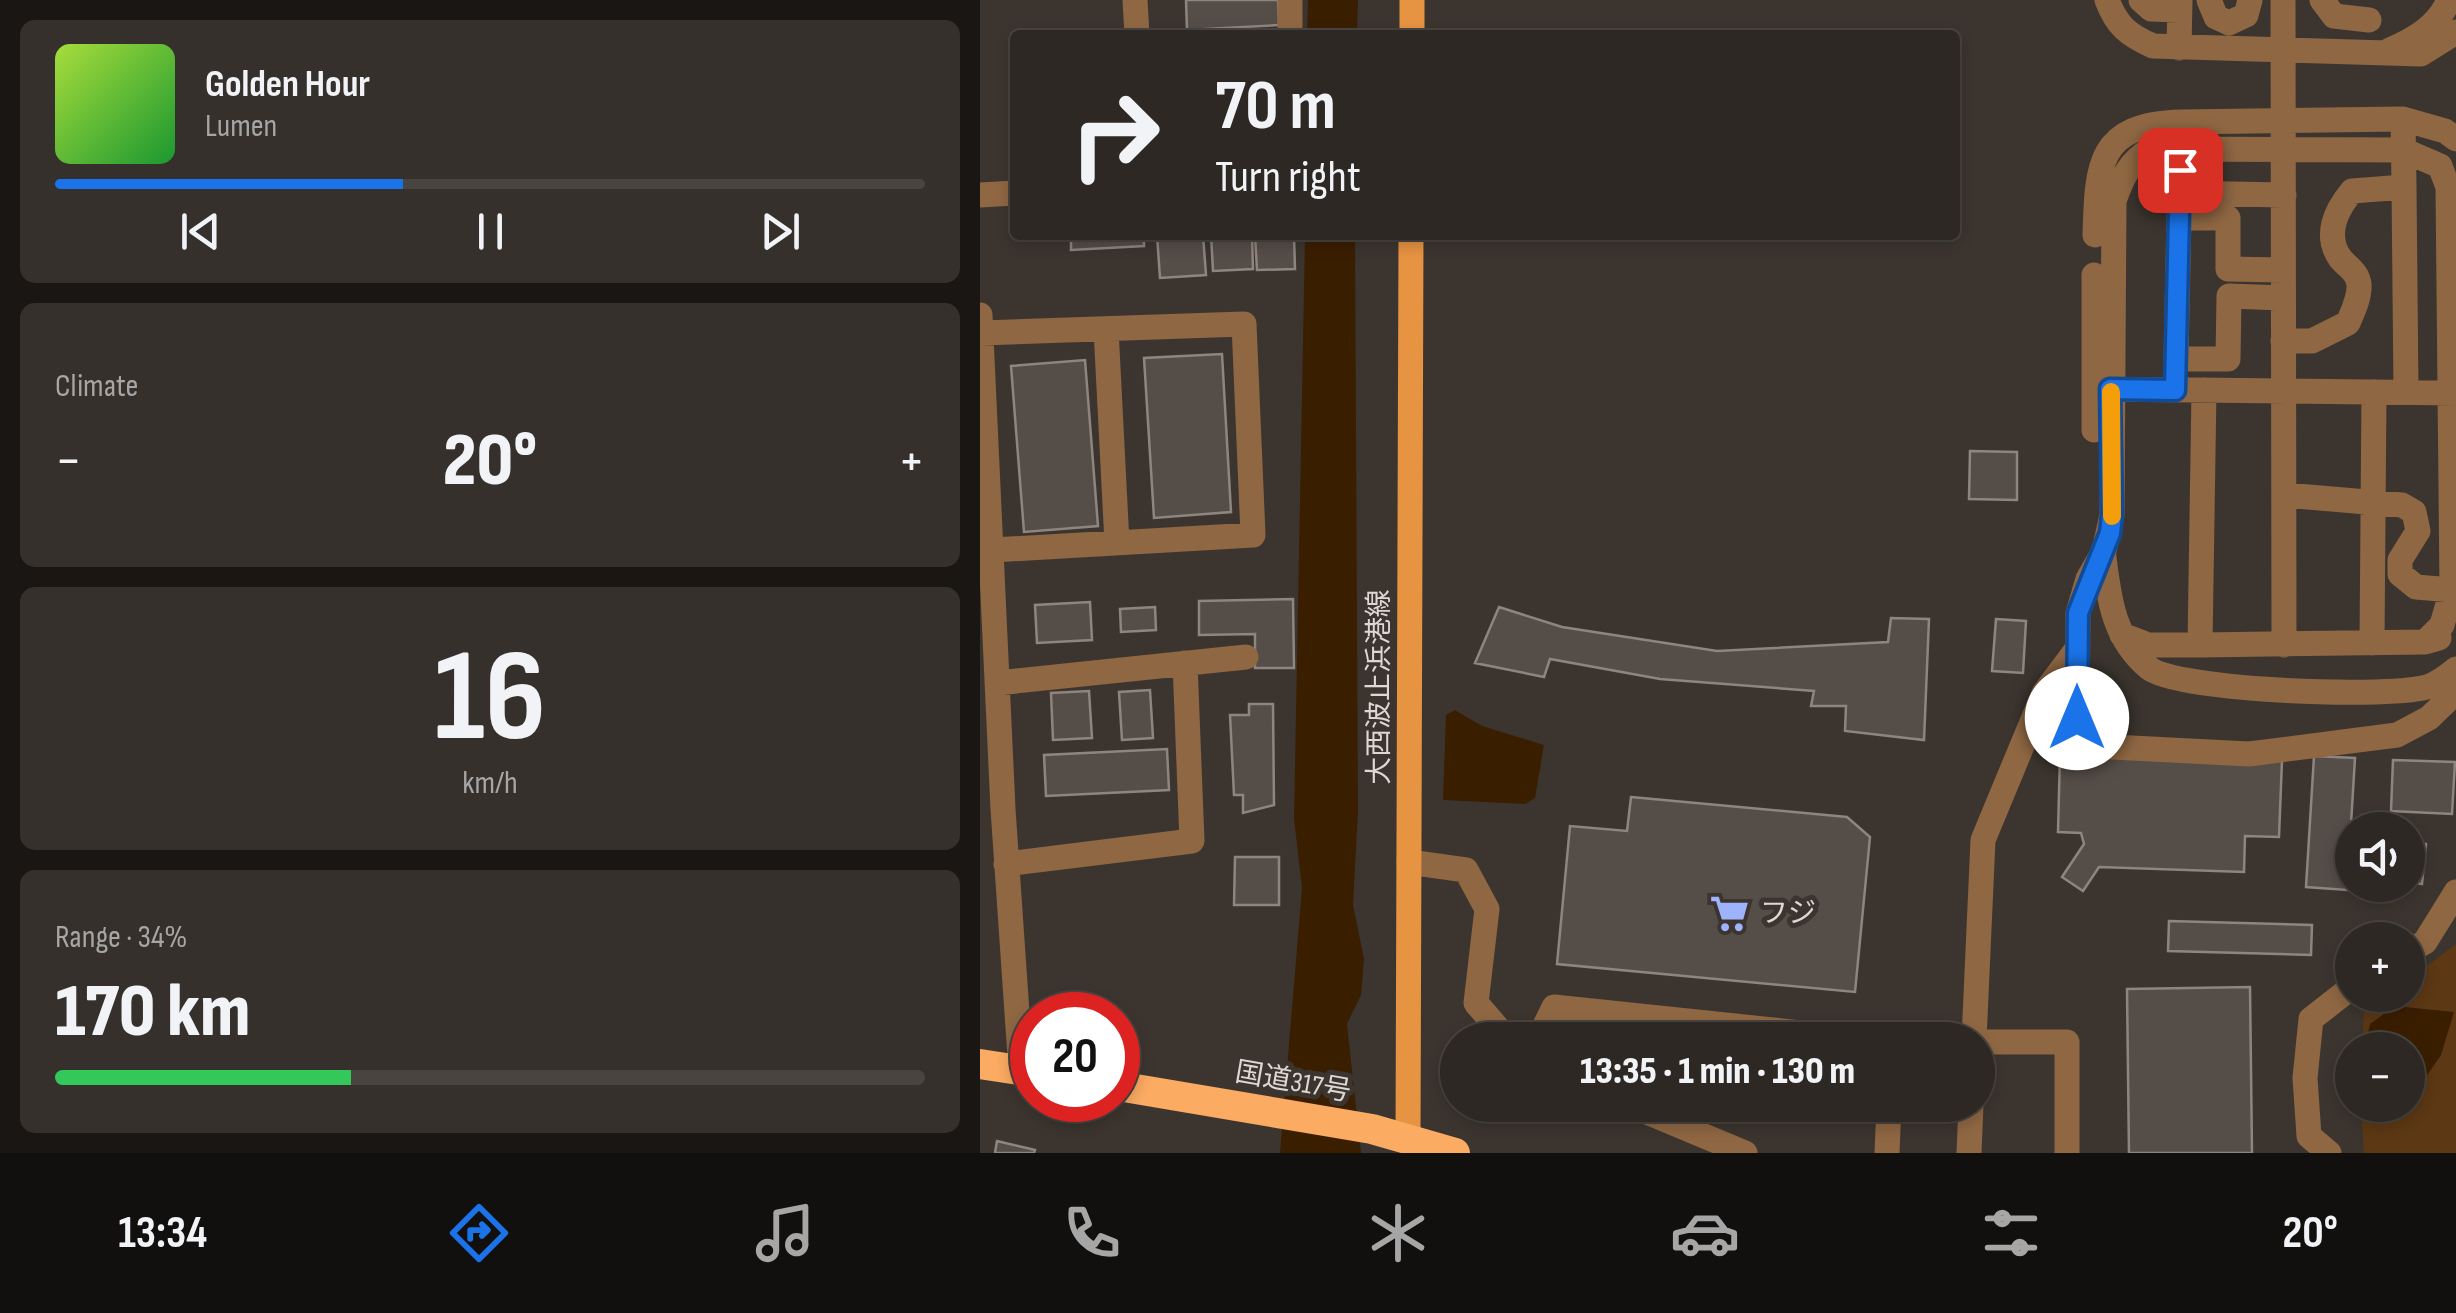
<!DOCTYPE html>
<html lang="en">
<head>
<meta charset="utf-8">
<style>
	body { margin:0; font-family:"Sofia Sans Condensed","Noto Sans JP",sans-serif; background:#35302b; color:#f1f3f6; height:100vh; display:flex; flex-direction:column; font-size:38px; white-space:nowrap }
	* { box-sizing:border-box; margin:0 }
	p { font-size:32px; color:#a7a6a6 }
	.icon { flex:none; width:55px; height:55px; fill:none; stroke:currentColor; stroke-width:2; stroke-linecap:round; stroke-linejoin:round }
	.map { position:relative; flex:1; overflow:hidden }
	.panel { display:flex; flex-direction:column; gap:20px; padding:20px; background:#191613; width:980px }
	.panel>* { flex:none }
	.guide { position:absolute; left:30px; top:30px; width:950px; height:210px; border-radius:10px; box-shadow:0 5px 15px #0003,0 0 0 2px #484441; background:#2d2823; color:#f1f3f6; overflow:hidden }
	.buttons { position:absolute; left:1355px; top:812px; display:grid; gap:20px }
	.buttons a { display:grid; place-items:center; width:90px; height:90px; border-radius:50%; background:#2d2823; box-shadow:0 5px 15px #0003,0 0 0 2px #484441; font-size:50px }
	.speed { position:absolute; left:30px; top:992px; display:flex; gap:20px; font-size:50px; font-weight:700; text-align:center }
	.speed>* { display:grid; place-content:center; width:130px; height:130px; border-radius:50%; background:#2d2823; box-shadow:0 5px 15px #0003,0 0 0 2px #484441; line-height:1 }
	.speed .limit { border:15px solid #d22; background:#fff; color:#111 }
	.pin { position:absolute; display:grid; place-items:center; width:85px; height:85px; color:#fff; margin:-42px; border-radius:20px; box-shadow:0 5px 15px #0006 }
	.me { position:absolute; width:110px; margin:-55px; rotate:0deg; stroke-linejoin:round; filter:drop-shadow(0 0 8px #0008) }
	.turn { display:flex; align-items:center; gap:35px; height:210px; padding:0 40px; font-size:45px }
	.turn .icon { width:130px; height:130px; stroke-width:2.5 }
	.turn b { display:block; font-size:70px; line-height:85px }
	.big { font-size:75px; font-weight:800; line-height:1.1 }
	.panel .widget { flex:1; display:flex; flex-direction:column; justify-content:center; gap:15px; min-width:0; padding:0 35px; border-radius:15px; background:#35302b }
	.panel .dial { align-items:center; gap:0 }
	.dial b { font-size:130px; line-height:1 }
	.song { display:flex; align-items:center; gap:30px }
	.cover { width:120px; height:120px; border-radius:15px; background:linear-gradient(135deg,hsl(80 70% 55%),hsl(130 70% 35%)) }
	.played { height:10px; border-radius:5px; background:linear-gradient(90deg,#1a73e8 40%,#484441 40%) }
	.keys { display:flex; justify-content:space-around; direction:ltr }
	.heat { display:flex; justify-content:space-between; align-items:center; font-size:55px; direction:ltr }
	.charge { height:15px; border-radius:8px; background:linear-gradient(90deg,#34c759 34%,#484441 0) }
	.trip { position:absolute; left:460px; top:1022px; width:555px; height:100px; border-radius:50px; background:#2d2823; box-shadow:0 5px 15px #0003,0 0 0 2px #484441; font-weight:800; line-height:100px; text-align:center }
	.menu { display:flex; height:160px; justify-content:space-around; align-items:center; background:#12100e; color:#a7a6a6 }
	.menu .icon { width:70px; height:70px }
	.menu .selected { color:#1a73e8 }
	.menu b { font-size:45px; color:#f1f3f6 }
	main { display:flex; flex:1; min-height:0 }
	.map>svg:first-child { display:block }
	.green { fill:#5c3814 }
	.water { fill:#3a1e00 }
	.building { fill:#554d47; stroke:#8e857e; stroke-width:2.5 }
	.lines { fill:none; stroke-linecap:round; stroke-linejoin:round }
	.minor { stroke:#8f6743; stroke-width:25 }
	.major { stroke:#e69342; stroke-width:25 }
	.highway { stroke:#fbab62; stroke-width:30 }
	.route-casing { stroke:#114b97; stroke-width:25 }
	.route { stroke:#1a73e8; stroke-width:18 }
	.slow { stroke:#f59e0b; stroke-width:18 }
	.labels { text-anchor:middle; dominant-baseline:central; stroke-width:10; stroke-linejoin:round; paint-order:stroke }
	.street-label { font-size:28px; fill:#ddd8d4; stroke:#3c352f }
	.poi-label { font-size:28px; fill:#ddd8d4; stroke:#3c352f; text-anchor:start }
</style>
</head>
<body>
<main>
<section class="panel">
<div class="widget">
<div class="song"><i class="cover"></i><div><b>Golden Hour</b><p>Lumen</p></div></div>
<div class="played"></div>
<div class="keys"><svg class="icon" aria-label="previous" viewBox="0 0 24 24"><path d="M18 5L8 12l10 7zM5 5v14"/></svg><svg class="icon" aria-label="pause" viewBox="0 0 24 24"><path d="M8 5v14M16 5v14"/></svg><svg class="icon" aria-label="next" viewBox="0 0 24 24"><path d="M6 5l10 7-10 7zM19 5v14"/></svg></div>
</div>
<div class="widget"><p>Climate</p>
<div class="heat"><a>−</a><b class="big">20°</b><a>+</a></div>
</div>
<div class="widget dial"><b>16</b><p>km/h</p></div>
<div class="widget"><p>Range · 34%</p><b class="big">170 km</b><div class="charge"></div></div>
</section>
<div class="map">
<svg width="1476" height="1153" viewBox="0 0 1476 1153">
	<rect width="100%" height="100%" fill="#3c352f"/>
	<path class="green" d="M1476 944V1153H1384L1381 1105H1428V1050H1382L1384 1013 1407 995H1428V980Z"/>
	<path class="water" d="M328 0H378L377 35H327Z
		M325 235H375L378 811 373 905 384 959 381 995 367 1024 381 1153H300L322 888 314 819Z
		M475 710 502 726 564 745 555 798 545 804 463 800 466 715Z
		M1415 1006 1474 1012 1461 1055 1428 1103V1050H1384L1390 1024Z"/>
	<path class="building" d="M206 0H298L299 25 207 30Z
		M91 235H164V246L91 250Z
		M177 235H223L226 275 180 278Z
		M231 235H272L273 269 233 271Z
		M275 235H314L315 269 277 270Z
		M242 354 251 512 174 518 164 358Z
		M105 360 118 526 44 532 31 366Z
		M990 451 1037 452V500L989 499Z
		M313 599 314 668H275V634L219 635V601Z
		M110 602 112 640 57 643 55 605Z
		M175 607 176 630 141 632 140 609Z
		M519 607 582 627 737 651 908 642 911 618 949 619 944 740 865 731 866 706H831L834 691 680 679 570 659 564 677 495 663Z
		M1016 619 1046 621 1043 673 1012 671Z
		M170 690 173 738 142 740 139 692Z
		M109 691 112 738 73 740 71 693Z
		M269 704H293L294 805 263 813V795H254L250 715H269Z
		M187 749 189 790 66 796 64 755Z
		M1080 754 1302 760 1299 837 1265 836 1264 872 1119 867 1103 891 1082 877 1104 844 1101 833 1078 832Z
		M1334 756 1375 758 1367 890 1326 887Z
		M1413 760 1475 762 1472 814 1411 811Z
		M651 797 867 817 890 837 875 992 577 964 590 826 647 831Z
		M1428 841 1446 844 1442 884 1428 882Z
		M255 857H299V905H254Z
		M1189 921 1332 925 1331 955 1188 951Z
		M1270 987 1272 1153H1149L1147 989Z
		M17 1141 55 1150 54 1153H15Z"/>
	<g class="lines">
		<path class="minor" d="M155 0 157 35
			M310 0V35
			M1127 0C1137 26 1148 35 1173 46L1441 54 1476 32
			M1161 0 1171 9 1199 10
			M1229 0 1236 17 1249 23 1266 15 1270 0
			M1303 0 1304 645
			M1342 0 1354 16 1389 20
			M1199 48 1200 0
			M1410 50C1435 39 1458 26 1469 0
			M1423 119 1465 131 1476 139
			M1200 193 1304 195
			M0 195 35 193
			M1199 218 1196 359H1248L1249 296 1303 298
			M1115 235C1117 164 1118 124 1201 122
			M1303 270 1248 269V218H1199L1201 122 1423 119 1424 187
			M0 315 23 809 41 1071
			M126 329 137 543
			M1 333 264 324 273 535 13 550
			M1303 341H1332L1368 323C1373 311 1380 297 1379 284 1377 271 1367 267 1360 258 1344 235 1356 210 1372 191L1424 187 1426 392
			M1118 389 1476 393
			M1224 390 1220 645 1445 642 1459 638
			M1114 430V275
			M1304 495 1422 505 1434 512 1438 531 1420 560V574L1436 587 1472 590
			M1123 550C1129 595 1131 636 1169 668 1197 691 1415 699 1450 686 1459 682 1469 675 1476 669
			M1142 635 1168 645H1220
			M1445 642 1462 625 1472 590 1468 187 1460 166 1423 150 1171 149C1149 162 1142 178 1134 201L1132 515 1124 551 1108 579 1098 613 1097 719 1110 737 1132 747 1269 754 1417 735 1449 718 1476 692
			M1392 643 1394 392
			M17 683 266 657
			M429 862 486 870 507 909 496 1003 528 1040
			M26 864 212 841 205 663
			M1428 952 1445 942 1476 892
			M558 1040 574 1007 889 1040
			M994 1040 1003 840 1064 693 1097 649
			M998 1042H1087V1153
			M650 1105 765 1153
			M907 1153 909 1105
			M989 1153 991 1105
			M1349 1153 1329 1136 1325 1078 1331 1019 1372 987"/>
		<path class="major" d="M432 35V0
			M428 1139 431 235"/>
		<path class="highway" d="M0 1064 52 1072
			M138 1086 392 1129 475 1153"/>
	</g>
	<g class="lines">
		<defs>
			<path id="route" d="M1097 718 1098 613 1130 533 1132 515 1130 389 1195 390 1200 170"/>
		</defs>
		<use href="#route" class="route-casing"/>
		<use href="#route" class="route"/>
		<path class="slow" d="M1131 392 1132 516"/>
	</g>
	<defs>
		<symbol id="supermarket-bare" viewBox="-9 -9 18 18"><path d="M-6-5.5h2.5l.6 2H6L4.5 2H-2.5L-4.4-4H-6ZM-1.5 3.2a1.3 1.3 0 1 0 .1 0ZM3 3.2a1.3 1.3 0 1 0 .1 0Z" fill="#9fb3fd" stroke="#3c352f" stroke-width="2.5" paint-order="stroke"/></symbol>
	</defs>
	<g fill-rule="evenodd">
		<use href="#supermarket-bare" x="722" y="886" width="55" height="55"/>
	</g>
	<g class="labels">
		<g class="street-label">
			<text transform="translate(399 687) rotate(-90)">大西波止浜港線</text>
			<text transform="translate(313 1082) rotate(10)">国道317号</text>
		</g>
		<g class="poi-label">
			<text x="780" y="913">フジ</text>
		</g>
	</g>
</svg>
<div class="buttons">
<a><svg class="icon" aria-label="sound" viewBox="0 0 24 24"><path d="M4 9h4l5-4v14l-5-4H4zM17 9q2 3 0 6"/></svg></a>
<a>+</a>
<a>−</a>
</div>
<div class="speed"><div class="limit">20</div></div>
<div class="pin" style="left:1200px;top:170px;background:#d93025"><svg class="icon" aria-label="arrive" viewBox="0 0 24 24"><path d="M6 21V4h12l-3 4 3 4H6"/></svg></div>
<svg class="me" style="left:1097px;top:718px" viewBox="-20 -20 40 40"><circle r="19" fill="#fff"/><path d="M0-13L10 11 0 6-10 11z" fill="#1a73e8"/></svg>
<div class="trip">13:35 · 1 min · 130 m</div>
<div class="guide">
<div class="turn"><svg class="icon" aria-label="right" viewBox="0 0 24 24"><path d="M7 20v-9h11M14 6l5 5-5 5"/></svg><div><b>70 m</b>Turn right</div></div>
</div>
</div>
</main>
<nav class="menu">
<b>13:34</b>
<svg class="icon selected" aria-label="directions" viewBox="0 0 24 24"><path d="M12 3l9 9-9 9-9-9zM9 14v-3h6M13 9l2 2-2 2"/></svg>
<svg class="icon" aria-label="music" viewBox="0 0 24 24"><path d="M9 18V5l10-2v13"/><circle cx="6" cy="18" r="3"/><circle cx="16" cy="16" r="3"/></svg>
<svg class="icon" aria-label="phone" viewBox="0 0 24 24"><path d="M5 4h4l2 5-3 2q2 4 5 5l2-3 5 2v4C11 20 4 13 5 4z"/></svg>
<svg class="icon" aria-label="climate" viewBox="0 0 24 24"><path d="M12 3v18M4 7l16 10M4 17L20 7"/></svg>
<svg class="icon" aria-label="car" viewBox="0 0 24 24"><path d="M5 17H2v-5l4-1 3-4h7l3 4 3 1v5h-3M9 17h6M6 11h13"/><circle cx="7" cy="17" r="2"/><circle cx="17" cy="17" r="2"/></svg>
<svg class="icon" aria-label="filters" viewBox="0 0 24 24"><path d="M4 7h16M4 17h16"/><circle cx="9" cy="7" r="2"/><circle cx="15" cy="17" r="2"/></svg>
<b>20°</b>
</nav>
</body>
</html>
